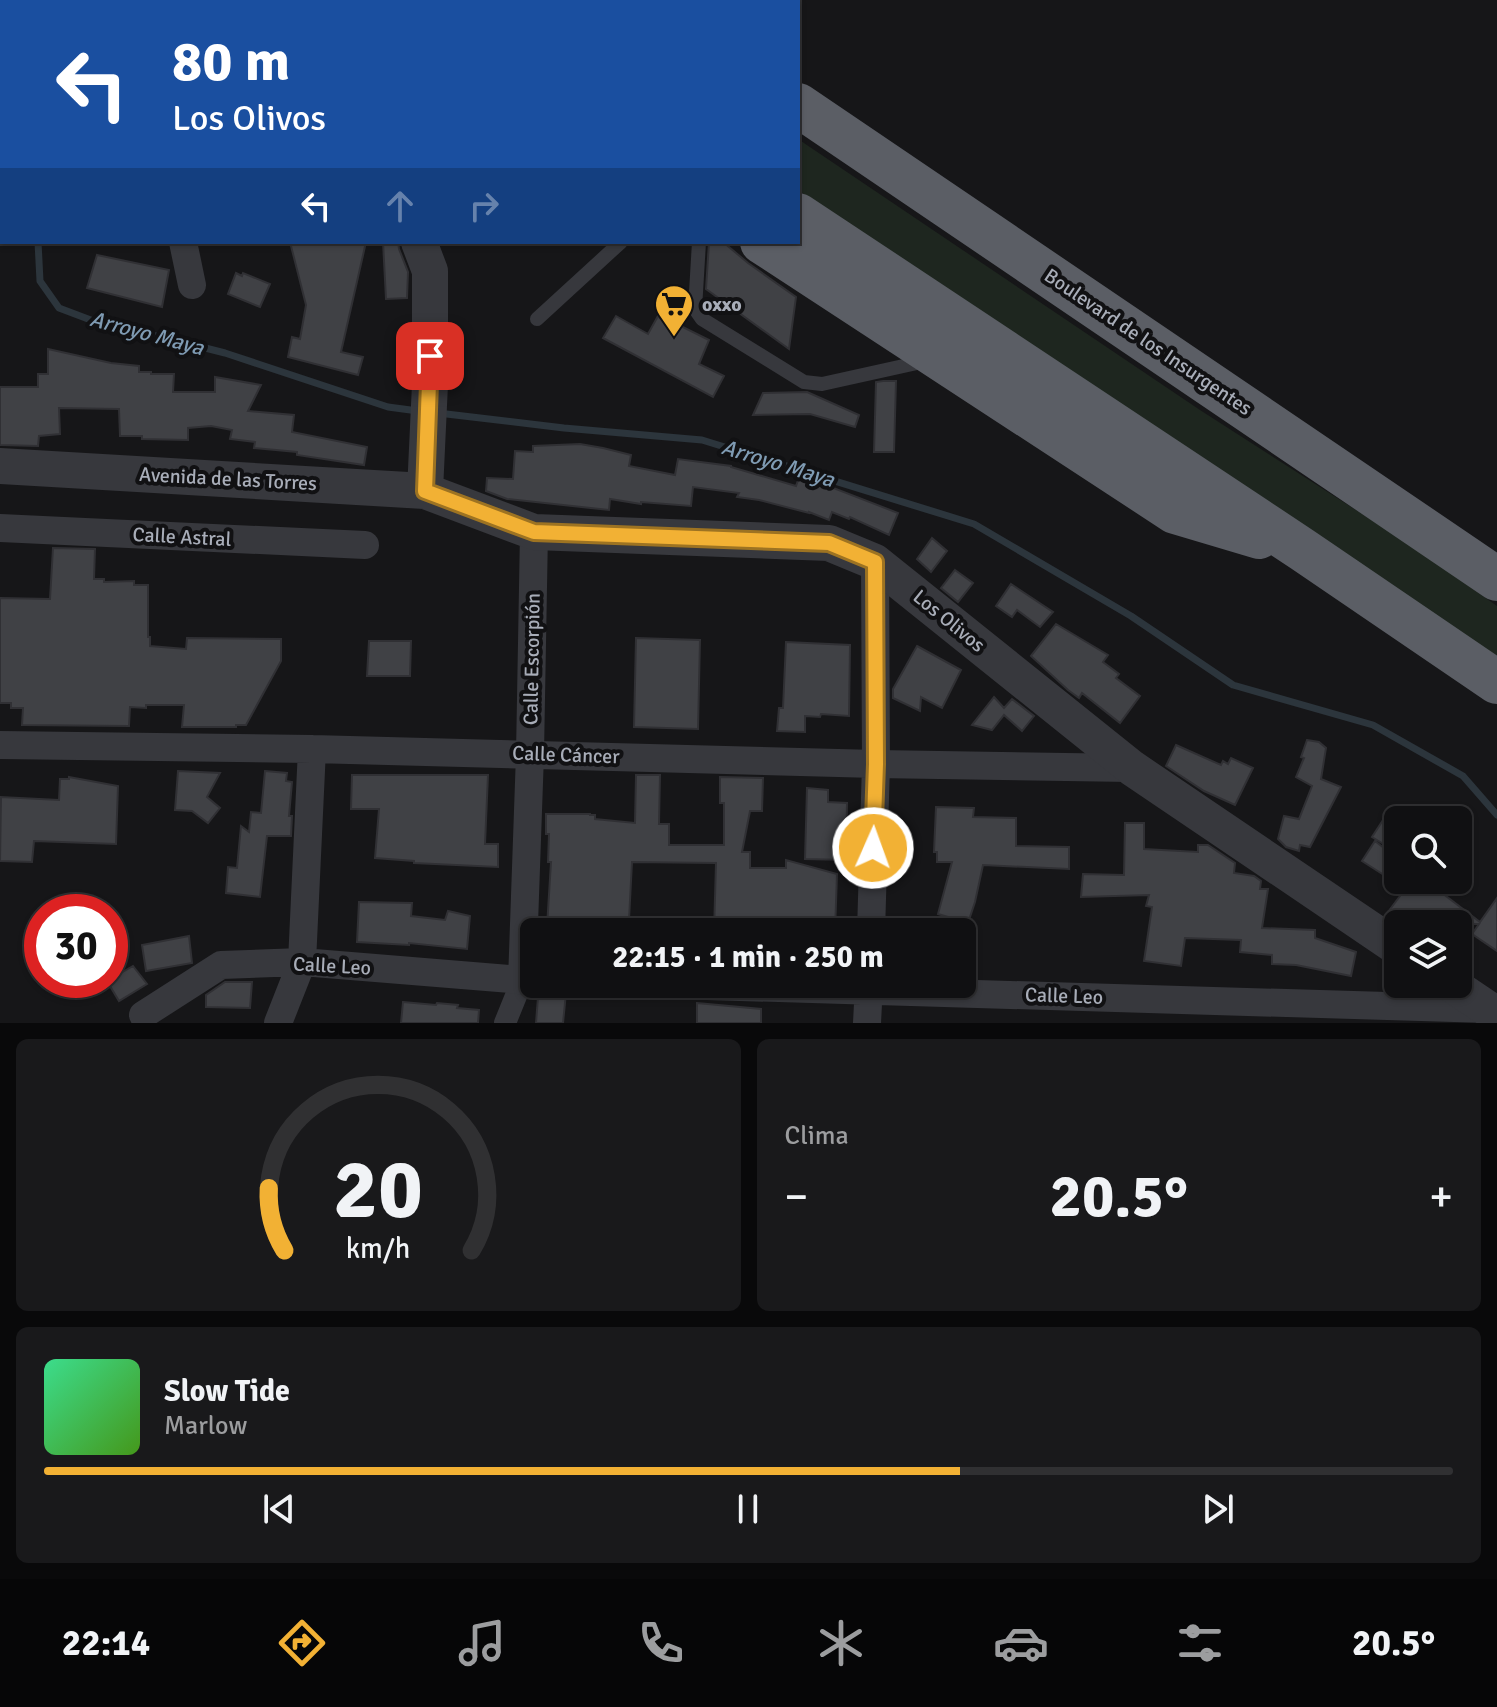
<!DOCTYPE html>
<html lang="es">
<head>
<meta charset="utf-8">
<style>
	body { margin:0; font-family:Signika,sans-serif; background:#19191b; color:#f1f3f6; height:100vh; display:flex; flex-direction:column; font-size:30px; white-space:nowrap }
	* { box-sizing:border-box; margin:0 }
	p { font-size:26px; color:#9c9d9f }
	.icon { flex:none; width:44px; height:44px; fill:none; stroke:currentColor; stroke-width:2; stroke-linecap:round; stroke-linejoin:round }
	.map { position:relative; height:1023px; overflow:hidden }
	.details { display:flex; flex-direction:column; gap:16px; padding:16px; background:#09090a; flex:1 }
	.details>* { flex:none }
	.hud { position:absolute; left:0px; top:0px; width:800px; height:244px; box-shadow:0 2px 6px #0004,0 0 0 2px #303032; background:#1a4fa0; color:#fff; overflow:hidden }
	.fabs { position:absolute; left:1384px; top:806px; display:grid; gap:16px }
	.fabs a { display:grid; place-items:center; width:88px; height:88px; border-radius:12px; background:#101012; box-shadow:0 2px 6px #0004,0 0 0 2px #303032; font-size:40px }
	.speed { position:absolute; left:24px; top:894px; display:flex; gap:16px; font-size:40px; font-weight:700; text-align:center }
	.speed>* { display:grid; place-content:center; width:104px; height:104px; border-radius:50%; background:#101012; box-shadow:0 2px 6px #0004,0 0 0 2px #303032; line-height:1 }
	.speed .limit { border:12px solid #d22; background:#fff; color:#111 }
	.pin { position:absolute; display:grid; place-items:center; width:68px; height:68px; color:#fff; margin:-34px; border-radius:16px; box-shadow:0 4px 12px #0006 }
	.me { position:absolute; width:88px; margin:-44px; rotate:2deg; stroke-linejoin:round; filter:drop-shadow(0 0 6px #0008) }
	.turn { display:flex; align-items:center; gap:28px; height:168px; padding:0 40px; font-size:36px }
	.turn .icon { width:104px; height:104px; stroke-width:2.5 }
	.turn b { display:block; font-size:56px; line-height:68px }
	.lanes { display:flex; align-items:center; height:76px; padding:0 40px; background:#0003; justify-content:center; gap:40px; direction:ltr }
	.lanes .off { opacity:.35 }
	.big { font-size:60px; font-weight:800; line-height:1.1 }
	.details .tile { flex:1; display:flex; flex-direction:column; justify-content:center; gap:12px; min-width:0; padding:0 28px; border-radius:12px; background:#19191b }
	.details .dial { align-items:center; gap:0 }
	.dial svg { height:208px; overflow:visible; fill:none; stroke:#303032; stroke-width:7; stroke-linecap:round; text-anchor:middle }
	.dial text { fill:#f1f3f6; stroke:none }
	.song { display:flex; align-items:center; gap:24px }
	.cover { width:96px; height:96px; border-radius:12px; background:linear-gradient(135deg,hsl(150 70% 55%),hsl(100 70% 35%)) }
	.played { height:8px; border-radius:4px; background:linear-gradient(90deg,#f2b134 65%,#303032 65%) }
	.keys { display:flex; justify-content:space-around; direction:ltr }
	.heat { display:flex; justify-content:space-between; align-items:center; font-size:44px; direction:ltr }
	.details .tiles { flex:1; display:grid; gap:16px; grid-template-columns:1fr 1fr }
	.tile:last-child { grid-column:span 2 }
	.trip { position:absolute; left:520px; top:918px; width:456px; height:80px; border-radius:12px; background:#101012; box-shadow:0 2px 6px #0004,0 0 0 2px #303032; font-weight:800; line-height:80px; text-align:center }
	.tab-bar { display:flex; height:128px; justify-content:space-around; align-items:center; background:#060607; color:#9c9d9f }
	.tab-bar .icon { width:56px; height:56px }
	.tab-bar .on { color:#f2b134 }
	.tab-bar b { font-size:36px; color:#f1f3f6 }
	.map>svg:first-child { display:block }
	.green { fill:#1e261f }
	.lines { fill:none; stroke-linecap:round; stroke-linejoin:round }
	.stream { stroke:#2c353c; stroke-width:7 }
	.building { fill:#404145; stroke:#303034; stroke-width:2 }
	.service { stroke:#37383d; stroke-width:14 }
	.pedestrian { stroke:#37383d; stroke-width:22 }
	.minor { stroke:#37383d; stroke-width:28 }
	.tertiary { stroke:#37383d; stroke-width:36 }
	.trunk { stroke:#5b5e65; stroke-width:44 }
	.route-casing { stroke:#9d7322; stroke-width:20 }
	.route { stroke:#f2b134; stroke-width:14 }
	.labels { text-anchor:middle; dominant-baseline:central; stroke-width:8; stroke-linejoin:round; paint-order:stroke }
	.poi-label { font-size:20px; font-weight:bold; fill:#a8adb8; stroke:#111113; text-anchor:start }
	.street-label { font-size:20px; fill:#a8adb8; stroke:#111113 }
	.water-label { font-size:22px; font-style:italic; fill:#7f9bb3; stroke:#111113 }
</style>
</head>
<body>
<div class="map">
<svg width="1497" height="1023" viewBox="0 0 1497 1023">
	<rect width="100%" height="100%" fill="#161618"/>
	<path class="green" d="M798 139 1200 410 1409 544 1497 606V661L798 190Z"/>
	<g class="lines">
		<path class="stream" d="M0 138H2
			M38 242 40 281 59 308 104 325 170 339 225 353 388 407 418 411
			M438 413 564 428 702 440 974 524 1131 616 1233 685 1373 725 1463 776 1497 815"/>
	</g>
	<path class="building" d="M290 242H331V244L366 242 341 352 363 357 358 375 288 357 292 337 300 339 306 305Z
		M383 242H398L399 249 408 272 407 298 386 299Z
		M709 242H723L748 263 796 297 789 349 706 289Z
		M97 255 169 270 162 307 87 288Z
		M236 273 242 276 243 273 270 284 260 307 228 294Z
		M616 316 648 334 658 316 660 318 661 316 709 340 699 364 724 376 713 397 603 338Z
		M48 349 111 363 139 366V372H151V374H174L173 392H215V377L261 385 248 411 294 415 292 432 367 447 364 465 297 455V452L254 448 255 442 230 439 232 430 211 426 188 428V440L142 439V436H120L119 409 59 408 60 434 39 436 38 446 0 445V387H38V374H48Z
		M883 381H896L894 452H874L876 382Z
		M807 392 859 415 855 427 810 414 753 415 763 393Z
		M580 444 603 448 631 455 629 466 675 475 678 459 731 466V467L796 486 800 475 898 513 889 535 850 517 849 519 832 512 829 520 809 512V513L759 500 737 497 739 493 693 487 691 506 641 502V504L610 499 609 510 507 499 486 491 487 478 513 479 515 451 533 452V446Z
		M932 538 947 551 931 572 917 559Z
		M53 548 95 549 94 579H104V582L134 581V585H148V637H150V646L186 649 187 638 281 639V661L246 725H236V727H182L184 705H146V708L130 707 129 726 22 725 23 708H11V703H0V598L50 599Z
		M955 570 973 583 958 602 941 588Z
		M1011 584 1053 612 1040 627 1017 610 1012 617 996 606Z
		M1056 624 1108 655 1103 662 1119 674 1116 678 1140 696 1120 723 1082 693 1079 698 1068 690 1031 656Z
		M636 638 700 640 698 729 634 727Z
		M369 641H411L410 676H367Z
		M786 642 850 645 849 716 821 714 820 717 805 716V732L777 731 779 708H783Z
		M917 646 961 670 942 708 921 697 920 711 893 698V689Z
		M994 697 1004 708 1012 699 1034 716 1022 731 1004 715 992 730 972 725Z
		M1307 740 1319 742 1326 748 1321 779 1341 787 1310 847 1300 845 1299 851 1286 847 1278 839 1284 816 1299 819 1312 786 1296 777 1304 758 1301 757Z
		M1176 745 1221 765 1223 761 1228 764 1231 758 1253 768 1235 805 1204 791 1166 766Z
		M178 771 220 773 207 797 220 808 208 823 192 811 175 810Z
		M265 771 287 773 286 781 292 782 289 816H292L291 836H267L260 897 226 893 228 867 237 868 241 826 249 832 251 812 261 813Z
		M352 775H488L485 844H498V867L414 863V861L375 858 379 809H351Z
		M636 775H660L659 824H669V845H724V803H720V777L763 778 762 811H750L742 852H750V868H786V860L837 874 835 932H714L716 863 632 862 629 920 605 918 604 932H563V927H547L551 862H548L549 834H546V814H590V815H595V819L635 823Z
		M69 777 118 786 116 844 34 841 32 862 0 861 1 797 59 800 60 779H69Z
		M807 788 828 790V802L847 803 846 860 805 859Z
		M936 807 974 808 973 817 1016 818V846L1069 847V869L983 865 975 902 968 923 938 914 952 862H937V852H934Z
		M1383 820 1398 829V836L1390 848 1372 837Z
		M1125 823H1144V849L1198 852V845H1208L1235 863 1234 873 1254 876 1261 881 1260 889H1268L1262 928 1315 930V938L1356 952 1351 976 1296 965 1272 964V955L1240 952 1241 940 1185 938 1181 966 1144 961 1152 907 1146 906 1149 895 1081 897 1083 874 1124 875Z
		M1375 841 1398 859V884L1362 861Z
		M1412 880H1425L1480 922 1497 898V951L1472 934 1479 924H1404L1388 912Z
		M359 902 412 903 411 916 445 920 448 911 470 916 467 949 409 943V945L357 942Z
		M189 936 192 963 146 971 142 945Z
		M133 966 147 984 119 1001 107 981Z
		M225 982H252L250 1008 206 1007V995Z
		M547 991 566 993 563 1023H536L538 997Z
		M403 1002 436 1005 437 1003 458 1005 457 1008 479 1010 478 1023H401Z
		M697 1003 761 1009V1023H697Z"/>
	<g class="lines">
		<path class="service" d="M420 2V0
			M699 242 695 309 702 319 804 382 822 384 926 361
			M537 319 621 242"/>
		<path class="pedestrian" d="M505 1023 522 981"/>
		<path class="minor" d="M131 0V2
			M0 1 65 0
			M183 242 192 285
			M0 528 365 545
			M0 745 312 749 876 764 1132 768
			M871 932 876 764 875 562
			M522 981 530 754 534 532
			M640 984 1488 1009
			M143 1015 221 965 302 962 534 981
			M278 1023 302 962 312 749
			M867 1023 869 984"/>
		<path class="tertiary" d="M342 0V2
			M419 242 430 271V384L425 491
			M0 466 425 491 534 532 829 543 875 562 1132 768 1398 948
			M1451 984 1497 1015"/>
		<path class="trunk" d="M455 0 459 2
			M644 0 647 2
			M798 105 1497 579
			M798 215 1303 550 1497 682
			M762 242 1175 512 1259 537"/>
	</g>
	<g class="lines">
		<defs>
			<path id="route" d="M430 356 425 491 534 532 829 543 875 562 876 764 873 848"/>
		</defs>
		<use href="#route" class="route-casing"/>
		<use href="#route" class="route"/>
	</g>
	<defs>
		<symbol id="supermarket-pin" viewBox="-11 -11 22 30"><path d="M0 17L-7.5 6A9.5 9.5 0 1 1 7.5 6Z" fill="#f2b134" stroke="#111113"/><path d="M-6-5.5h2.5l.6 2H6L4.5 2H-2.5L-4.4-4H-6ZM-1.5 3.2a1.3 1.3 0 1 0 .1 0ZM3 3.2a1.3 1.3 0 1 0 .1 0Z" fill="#111"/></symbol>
	</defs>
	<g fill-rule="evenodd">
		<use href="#supermarket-pin" x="652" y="282" width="44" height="60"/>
	</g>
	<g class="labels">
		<g class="poi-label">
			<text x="702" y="304">oxxo</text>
		</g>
		<g class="street-label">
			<text transform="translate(1148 342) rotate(34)">Boulevard de los Insurgentes</text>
			<text transform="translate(228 479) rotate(3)">Avenida de las Torres</text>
			<text transform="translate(182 537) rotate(3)">Calle Astral</text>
			<text transform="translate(949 621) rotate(39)">Los Olivos</text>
			<text transform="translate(532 659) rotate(-89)">Calle Escorpión</text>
			<text transform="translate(566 755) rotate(2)">Calle Cáncer</text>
			<text transform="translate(332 966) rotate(3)">Calle Leo</text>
			<text transform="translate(1064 996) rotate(2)">Calle Leo</text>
		</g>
		<g class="water-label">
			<text transform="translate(147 333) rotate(15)">Arroyo Maya</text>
			<text transform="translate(778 463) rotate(17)">Arroyo Maya</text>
		</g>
	</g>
</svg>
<div class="fabs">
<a><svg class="icon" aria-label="search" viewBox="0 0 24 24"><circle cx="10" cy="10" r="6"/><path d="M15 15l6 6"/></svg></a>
<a><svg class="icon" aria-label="layers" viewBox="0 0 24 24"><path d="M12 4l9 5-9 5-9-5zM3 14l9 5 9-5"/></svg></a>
</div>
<div class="speed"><div class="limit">30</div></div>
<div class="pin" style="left:430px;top:356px;background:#d93025"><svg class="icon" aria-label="arrive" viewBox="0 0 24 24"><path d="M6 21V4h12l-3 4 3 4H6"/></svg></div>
<svg class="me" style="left:873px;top:848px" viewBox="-20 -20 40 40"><circle r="17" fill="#f2b134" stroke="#fff" stroke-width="3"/><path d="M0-11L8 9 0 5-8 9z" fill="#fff"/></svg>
<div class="trip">22:15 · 1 min · 250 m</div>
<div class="hud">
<div class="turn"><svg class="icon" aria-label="left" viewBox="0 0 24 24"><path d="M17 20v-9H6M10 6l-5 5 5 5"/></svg><div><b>80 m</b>Los Olivos</div></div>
<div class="lanes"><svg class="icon" aria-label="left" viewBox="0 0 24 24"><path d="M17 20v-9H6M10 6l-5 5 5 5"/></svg><svg class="icon off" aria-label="ahead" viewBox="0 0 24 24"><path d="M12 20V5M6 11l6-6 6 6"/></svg><svg class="icon off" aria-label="right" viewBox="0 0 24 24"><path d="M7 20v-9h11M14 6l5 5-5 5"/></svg></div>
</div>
</div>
<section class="details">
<div class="tiles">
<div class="tile dial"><svg viewBox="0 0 100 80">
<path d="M14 69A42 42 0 1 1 86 69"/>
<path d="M14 69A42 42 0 0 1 8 45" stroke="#f2b134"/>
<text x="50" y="56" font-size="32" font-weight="700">20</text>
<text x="50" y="72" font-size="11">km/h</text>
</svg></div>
<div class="tile"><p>Clima</p>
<div class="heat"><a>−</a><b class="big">20.5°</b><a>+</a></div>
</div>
<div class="tile">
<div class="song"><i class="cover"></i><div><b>Slow Tide</b><p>Marlow</p></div></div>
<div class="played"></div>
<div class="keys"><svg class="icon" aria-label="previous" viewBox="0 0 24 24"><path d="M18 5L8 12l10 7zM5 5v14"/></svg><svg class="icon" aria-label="pause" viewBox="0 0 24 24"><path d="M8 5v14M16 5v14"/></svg><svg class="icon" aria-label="next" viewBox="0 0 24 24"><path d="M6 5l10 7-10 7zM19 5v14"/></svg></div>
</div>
</div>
</section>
<nav class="tab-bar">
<b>22:14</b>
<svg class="icon on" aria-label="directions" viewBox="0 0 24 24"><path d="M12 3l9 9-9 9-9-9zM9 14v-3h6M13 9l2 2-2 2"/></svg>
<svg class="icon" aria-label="music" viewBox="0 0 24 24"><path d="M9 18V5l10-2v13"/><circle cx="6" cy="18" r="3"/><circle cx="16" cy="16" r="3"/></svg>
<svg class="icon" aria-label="phone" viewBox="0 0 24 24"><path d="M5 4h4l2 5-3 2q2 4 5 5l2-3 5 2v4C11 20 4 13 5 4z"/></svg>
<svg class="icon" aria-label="climate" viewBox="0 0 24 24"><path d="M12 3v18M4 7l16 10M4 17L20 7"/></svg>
<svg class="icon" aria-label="car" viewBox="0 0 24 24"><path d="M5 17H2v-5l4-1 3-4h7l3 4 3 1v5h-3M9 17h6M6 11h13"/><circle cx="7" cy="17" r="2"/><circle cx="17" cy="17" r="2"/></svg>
<svg class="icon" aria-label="filters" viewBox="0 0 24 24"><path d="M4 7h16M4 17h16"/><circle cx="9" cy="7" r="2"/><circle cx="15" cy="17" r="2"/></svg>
<b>20.5°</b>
</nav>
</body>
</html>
